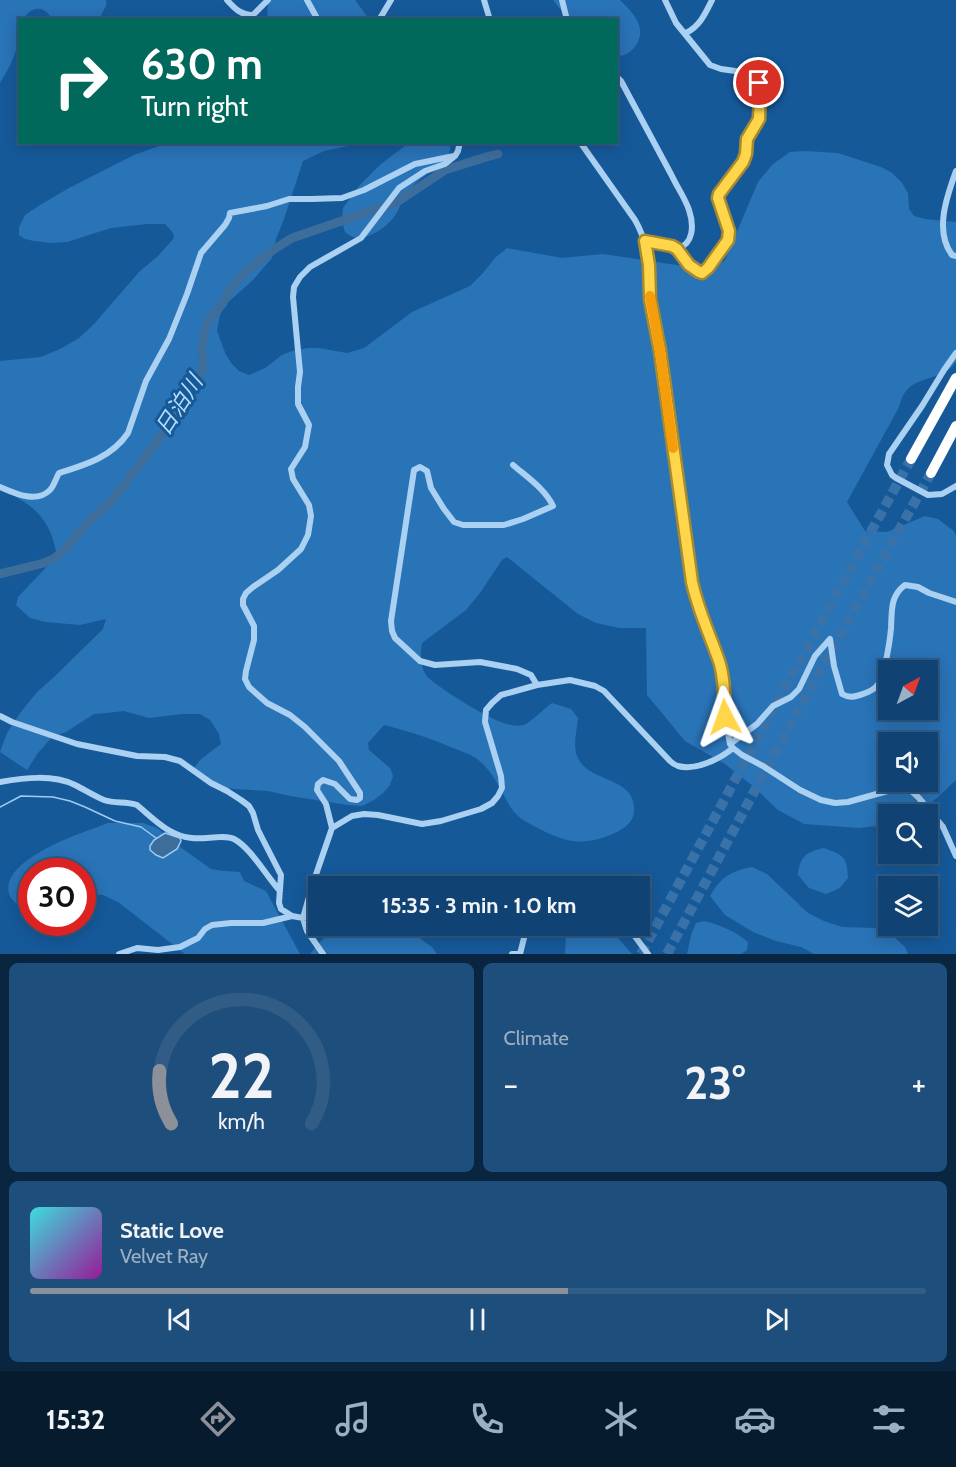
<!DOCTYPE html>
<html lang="en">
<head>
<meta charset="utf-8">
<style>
	body { margin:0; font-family:Cabin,"Noto Sans JP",sans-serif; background:#1e4e7b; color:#f1f3f6; height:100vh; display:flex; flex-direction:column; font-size:22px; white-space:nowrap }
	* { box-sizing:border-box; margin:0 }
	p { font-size:20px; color:#9cb0c4 }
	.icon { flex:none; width:33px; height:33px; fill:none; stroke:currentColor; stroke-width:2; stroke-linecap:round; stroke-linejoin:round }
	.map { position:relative; height:954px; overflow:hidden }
	.details { display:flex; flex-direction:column; gap:9px; padding:9px; background:#09253f; flex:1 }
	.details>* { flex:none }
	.guide { position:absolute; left:18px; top:18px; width:600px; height:126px; border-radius:0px; box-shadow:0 3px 15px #0003,0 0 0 2px #305c85; background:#00695c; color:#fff; overflow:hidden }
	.needle { width:39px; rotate:41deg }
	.fabs { position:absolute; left:878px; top:660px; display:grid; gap:12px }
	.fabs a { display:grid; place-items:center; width:60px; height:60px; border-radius:0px; background:#104373; box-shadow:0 3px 15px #0003,0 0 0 2px #305c85; font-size:30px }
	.speed { position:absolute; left:18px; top:858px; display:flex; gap:12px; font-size:30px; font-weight:700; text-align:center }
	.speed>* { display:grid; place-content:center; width:78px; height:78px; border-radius:50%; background:#104373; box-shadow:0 3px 15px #0003,0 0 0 2px #305c85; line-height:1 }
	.speed .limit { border:9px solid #d22; background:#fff; color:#111 }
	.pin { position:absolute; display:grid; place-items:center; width:51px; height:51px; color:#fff; margin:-26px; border:3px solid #fff; border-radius:50%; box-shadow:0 2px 6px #0007 }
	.me { position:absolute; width:66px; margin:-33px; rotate:356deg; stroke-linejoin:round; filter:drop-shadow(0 0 4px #0008) }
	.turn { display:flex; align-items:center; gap:21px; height:126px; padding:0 24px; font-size:27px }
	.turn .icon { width:78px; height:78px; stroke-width:2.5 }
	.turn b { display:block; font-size:42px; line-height:51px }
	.big { font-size:45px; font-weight:700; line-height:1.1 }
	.details .card { flex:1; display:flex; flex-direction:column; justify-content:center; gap:9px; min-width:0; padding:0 21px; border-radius:9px; background:#1e4e7b }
	.details .dial { align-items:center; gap:0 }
	.dial svg { height:156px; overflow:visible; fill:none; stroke:#305c85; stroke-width:7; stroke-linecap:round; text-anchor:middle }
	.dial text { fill:#f1f3f6; stroke:none }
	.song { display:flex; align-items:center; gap:18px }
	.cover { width:72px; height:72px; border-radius:9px; background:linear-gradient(135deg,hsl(180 70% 55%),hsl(300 70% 35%)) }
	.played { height:6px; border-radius:3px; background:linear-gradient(90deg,#8c9099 60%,#305c85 60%) }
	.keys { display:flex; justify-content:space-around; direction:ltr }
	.heat { display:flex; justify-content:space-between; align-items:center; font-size:33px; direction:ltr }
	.details .tiles { flex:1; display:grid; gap:9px; grid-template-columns:1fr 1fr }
	.card:last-child { grid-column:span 2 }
	.trip { position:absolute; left:308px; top:876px; width:342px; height:60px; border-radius:0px; background:#104373; box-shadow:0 3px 15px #0003,0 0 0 2px #305c85; font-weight:700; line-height:60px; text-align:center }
	.dock { display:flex; height:96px; justify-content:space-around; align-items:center; background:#061b2e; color:#9cb0c4 }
	.dock .icon { width:42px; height:42px }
	.dock .current { color:#8c9099 }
	.dock b { font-size:27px; color:#f1f3f6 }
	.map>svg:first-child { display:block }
	.green { fill:#2973b7; fill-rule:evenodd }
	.water { fill:#3d6d9b; stroke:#9cccf5; stroke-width:1.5 }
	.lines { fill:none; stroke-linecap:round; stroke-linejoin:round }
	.stream { stroke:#9cccf5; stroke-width:1.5 }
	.river { stroke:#3d6d9b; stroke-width:9 }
	.highway-tunnel { stroke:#3972a8; stroke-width:10; stroke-dasharray:10 5; stroke-linecap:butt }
	.street { stroke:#aad0f2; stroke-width:6 }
	.highway { stroke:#fff; stroke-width:10 }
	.route-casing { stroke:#a68a30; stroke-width:15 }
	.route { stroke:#ffd54a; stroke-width:10 }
	.slow { stroke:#f59e0b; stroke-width:10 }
	.labels { text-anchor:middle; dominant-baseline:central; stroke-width:6; stroke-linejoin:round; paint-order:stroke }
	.water-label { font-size:22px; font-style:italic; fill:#b6daf9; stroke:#165999 }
</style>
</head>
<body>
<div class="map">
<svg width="956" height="954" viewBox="0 0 956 954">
	<rect width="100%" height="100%" fill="#165999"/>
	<path class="green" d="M0 0H106V6L99 19H52C44 5 31 6 24 19L20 20C20 45 14 61 0 83Z
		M268 0H355L369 19 267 20Z
		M553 0H620C632 12 648 27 636 45 631 52 626 56 617 56L616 20 568 19Z
		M167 143H363L324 151 303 161 284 219 276 239 272 258 253 280 225 305 220 315 217 331 226 355 232 364 239 371 249 375 265 368 282 355 292 351 307 348H319L347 353 364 348 412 312 470 286 482 274 496 257 507 248 562 258 603 254 710 270 717 266 725 260 758 182 773 164 790 152 805 151 838 153 881 167 892 173 902 183 908 193 909 209 914 216 925 219 956 222V362C945 378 924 376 910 387 903 392 901 401 898 409L847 502 865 531 887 532 925 516 938 519 954 531 956 536V780L938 797 917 814H888V825L859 828 804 824 778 810 754 787 725 764 685 741 647 695 646 628H619L596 623 578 614 558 598 507 557 502 560 480 593 466 610 422 643C420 654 420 665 426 675 431 683 477 711 488 716 497 721 513 728 523 725 529 724 546 707 552 703L571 709 578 718C577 731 572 746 578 758 589 783 636 776 634 811 634 824 620 831 610 835 581 847 562 841 536 827 526 822 518 818 511 808 500 790 493 769 474 757 468 753 460 751 453 748 431 738 407 731 384 725L368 743 369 750 390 768 393 776 390 785 383 793 374 800 362 806 348 805 290 796 268 791 219 788 194 768 201 759 221 744 219 734 210 720 200 714H182L149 718 124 711 106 713 94 714 66 732 52 737 38 753 27 770 0 752 7 733 20 713 37 692 54 677 103 629 106 619 80 625 45 622 30 618 16 605 18 597 57 556C50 517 34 506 0 488V361L41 357 62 348 79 338 94 324 139 272 158 256 174 238 173 233 165 224H147L111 228 67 242 51 243 34 241 25 239 19 235V227L25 215 40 205 69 188 134 155ZM888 670H927V710H888ZM888 742H927V782H888Z
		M409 143H450C454 163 424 173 413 186 409 191 404 196 402 201 400 205 399 210 396 214 389 226 368 241 353 237 350 236 348 234 345 232L342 222 343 208 359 186 381 164Z
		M108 823H143L157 828 183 849 211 869 224 871 240 872 244 881 266 891 300 954H185L118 902 103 895 83 894 82 872H32L31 908C22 907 13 904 9 894 0 858 85 832 108 823Z
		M824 848C843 855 847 856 848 878L840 888 826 894 809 888 798 875C800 856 806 852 824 848Z
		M752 867 767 874 808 913 824 921 842 927 874 928 890 933 905 947 908 954H814L801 947 776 941 753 932 725 915 710 896C721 877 731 871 752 867Z
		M705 921C722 926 735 931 748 942L747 950 741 954H687L691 935 696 923Z
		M334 926H403L432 947 437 954H310Z
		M570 926H602L619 939 632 954H565L566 931Z"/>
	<path class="water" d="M165 833 180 838 181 841 177 849 163 858 156 855 150 850V846L154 840Z"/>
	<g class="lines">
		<path class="stream" d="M0 807 21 796 53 797 70 801 85 807 115 821 141 827 156 838"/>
		<path class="river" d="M0 574 44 563 55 558 64 550 93 517 110 503 149 452 190 395 203 369 202 348 205 328 208 322 223 303 229 291 243 274 273 250 292 238 397 202 445 170 486 157 498 154"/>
		<path class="highway-tunnel" d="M641 954 768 719 911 459
			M667 954 789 727 931 473"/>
		<path class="street" d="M227 0C235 9 241 15 253 15L268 0
			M307 0 318 20
			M484 0 490 20
			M562 0 567 20
			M379 20 391 0
			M686 33C700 26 705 14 712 0
			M616 76 621 81C638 113 655 144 672 176 677 187 685 198 689 210 694 225 694 244 677 249
			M580 142 635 220C652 250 646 268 651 300 653 318 658 336 661 354 671 430 681 506 692 582L695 598 720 663 722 676 725 717 730 744 733 748 742 755 763 766 800 790 821 800 835 803 848 802 902 787H907L919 798 943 827 956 856
			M956 171C947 196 934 231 952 255L956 256
			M645 241 672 246 677 249 689 265 699 272 702 273 708 268 728 240 729 231 718 198 719 194 743 162 746 154 747 139 759 119 760 89 757 74 721 69 710 65 676 23 665 0
			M956 353 944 370 922 406 889 454 887 465 892 475 896 478 928 495 942 494 956 486
			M513 465C527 477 545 489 553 506L523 519 504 525H463L454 522 444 509 431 488 427 471 420 467 414 470 391 621 392 631 395 638 420 661 435 665 480 662 517 669 531 675 537 685
			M0 487C14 493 36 504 50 490 54 486 56 478 59 473 85 465 112 457 128 433L146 381 169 339 187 294 201 253 225 225 229 218 230 213 267 206 289 199H312L342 198 364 190 415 164 454 156
			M0 716 12 722 77 744 137 756 165 757 180 761 211 783 227 791 241 800 249 806 253 813 258 830 281 875 279 903 281 909 292 916 263 923H231L212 925 205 929 198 938 180 947 158 950 137 948 119 954
			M730 744 757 724 773 706 791 697 799 689 815 656 830 639 834 666 842 694C849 698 853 697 860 695 867 693 875 690 879 683 885 673 890 640 891 628 892 611 890 596 905 585L918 587 929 593 956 602
			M0 782C24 778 52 774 75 785 85 790 94 796 104 800 115 804 126 801 137 805 154 819 169 836 192 838 204 840 224 834 234 839 251 848 267 877 280 891
			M332 828 326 804 317 790 318 784 323 780 335 784 350 799 357 800 360 798V793L339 761 305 727 290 715 267 703 249 687 245 679 246 671 254 640V626L243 605V599L246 593 253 587 278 570 301 549 308 535 311 516 309 505 293 479 291 469 305 447 309 425 298 404V387L300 372 293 297 294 287 300 277 310 267 361 238 399 188 425 171 445 164 455 156 458 151 460 142
			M357 886C366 882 372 881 381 886
			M292 916 303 918 318 916
			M624 926 631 931 648 954
			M323 954 307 931 303 918 312 886 332 828 352 816 364 814 378 815 422 824 441 821 481 809 492 803 498 796 502 788 501 776 485 722 486 710 492 703 501 695 537 685 570 680 595 686 604 691 670 761C672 763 675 765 678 766 695 771 720 759 733 748
			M512 954H520L527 926"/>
		<path class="highway" d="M911 459 956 378
			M931 473 956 426"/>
	</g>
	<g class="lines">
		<defs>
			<path id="route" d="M725 717C724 699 725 679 719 661 710 635 698 610 692 582L660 351 650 299 649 265 645 241 672 246 677 249 689 265 699 272 702 273 708 268 728 240 729 231 718 198 719 194 743 162 746 154 747 139 759 119 760 89 759 83"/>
		</defs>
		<use href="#route" class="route-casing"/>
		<use href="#route" class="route"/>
		<path class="slow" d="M650 296 660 351 673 448"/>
	</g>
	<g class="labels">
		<g class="water-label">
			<text transform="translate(179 405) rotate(-57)">日泊川</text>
		</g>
	</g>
</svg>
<div class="fabs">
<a><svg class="needle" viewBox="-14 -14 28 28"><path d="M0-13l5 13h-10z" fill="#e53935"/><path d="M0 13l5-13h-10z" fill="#9cb0c4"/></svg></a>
<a><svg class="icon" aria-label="sound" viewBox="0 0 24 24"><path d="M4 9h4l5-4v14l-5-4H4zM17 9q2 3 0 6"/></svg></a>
<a><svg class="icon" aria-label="search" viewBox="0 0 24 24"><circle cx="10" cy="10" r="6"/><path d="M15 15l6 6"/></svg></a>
<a><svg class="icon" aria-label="layers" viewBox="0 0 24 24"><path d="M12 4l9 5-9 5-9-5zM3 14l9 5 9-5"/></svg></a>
</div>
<div class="speed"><div class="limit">30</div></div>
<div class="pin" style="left:759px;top:83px;background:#d93025"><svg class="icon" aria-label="arrive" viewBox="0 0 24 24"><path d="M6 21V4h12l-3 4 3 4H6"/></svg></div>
<svg class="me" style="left:725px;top:717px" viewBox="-20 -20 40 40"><path d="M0-17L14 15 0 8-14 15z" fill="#ffd54a" stroke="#fff" stroke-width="4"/></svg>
<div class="trip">15:35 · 3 min · 1.0 km</div>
<div class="guide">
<div class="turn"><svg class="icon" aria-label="right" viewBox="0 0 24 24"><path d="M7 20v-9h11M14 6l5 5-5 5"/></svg><div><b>630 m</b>Turn right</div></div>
</div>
</div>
<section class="details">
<div class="tiles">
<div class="card dial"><svg viewBox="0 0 100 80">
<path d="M14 69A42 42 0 1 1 86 69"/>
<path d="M14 69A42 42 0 0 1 8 42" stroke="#8c9099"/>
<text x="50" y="56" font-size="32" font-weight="700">22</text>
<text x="50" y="72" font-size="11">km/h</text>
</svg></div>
<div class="card"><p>Climate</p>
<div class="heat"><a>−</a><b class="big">23°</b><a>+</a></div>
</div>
<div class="card">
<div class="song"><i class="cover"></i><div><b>Static Love</b><p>Velvet Ray</p></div></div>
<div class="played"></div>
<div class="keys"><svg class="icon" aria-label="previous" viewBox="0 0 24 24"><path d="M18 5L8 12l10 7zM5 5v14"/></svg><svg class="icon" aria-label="pause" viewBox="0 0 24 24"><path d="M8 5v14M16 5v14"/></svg><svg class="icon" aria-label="next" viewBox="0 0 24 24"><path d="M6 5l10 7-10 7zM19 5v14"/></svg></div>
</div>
</div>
</section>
<nav class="dock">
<b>15:32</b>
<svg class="icon current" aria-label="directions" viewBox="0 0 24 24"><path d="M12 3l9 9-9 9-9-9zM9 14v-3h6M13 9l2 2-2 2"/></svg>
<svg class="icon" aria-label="music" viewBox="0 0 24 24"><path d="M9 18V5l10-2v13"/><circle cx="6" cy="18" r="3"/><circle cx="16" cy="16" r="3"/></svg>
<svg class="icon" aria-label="phone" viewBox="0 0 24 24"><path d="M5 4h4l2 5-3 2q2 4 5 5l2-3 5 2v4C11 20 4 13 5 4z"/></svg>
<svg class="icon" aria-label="climate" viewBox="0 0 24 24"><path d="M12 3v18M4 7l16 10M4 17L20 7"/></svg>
<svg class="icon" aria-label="car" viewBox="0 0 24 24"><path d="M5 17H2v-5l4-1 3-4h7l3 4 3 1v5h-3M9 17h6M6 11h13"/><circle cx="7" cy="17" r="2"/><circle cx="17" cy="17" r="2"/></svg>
<svg class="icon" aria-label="filters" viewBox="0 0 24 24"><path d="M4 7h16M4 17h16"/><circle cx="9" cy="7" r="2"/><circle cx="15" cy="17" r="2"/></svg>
</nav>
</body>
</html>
